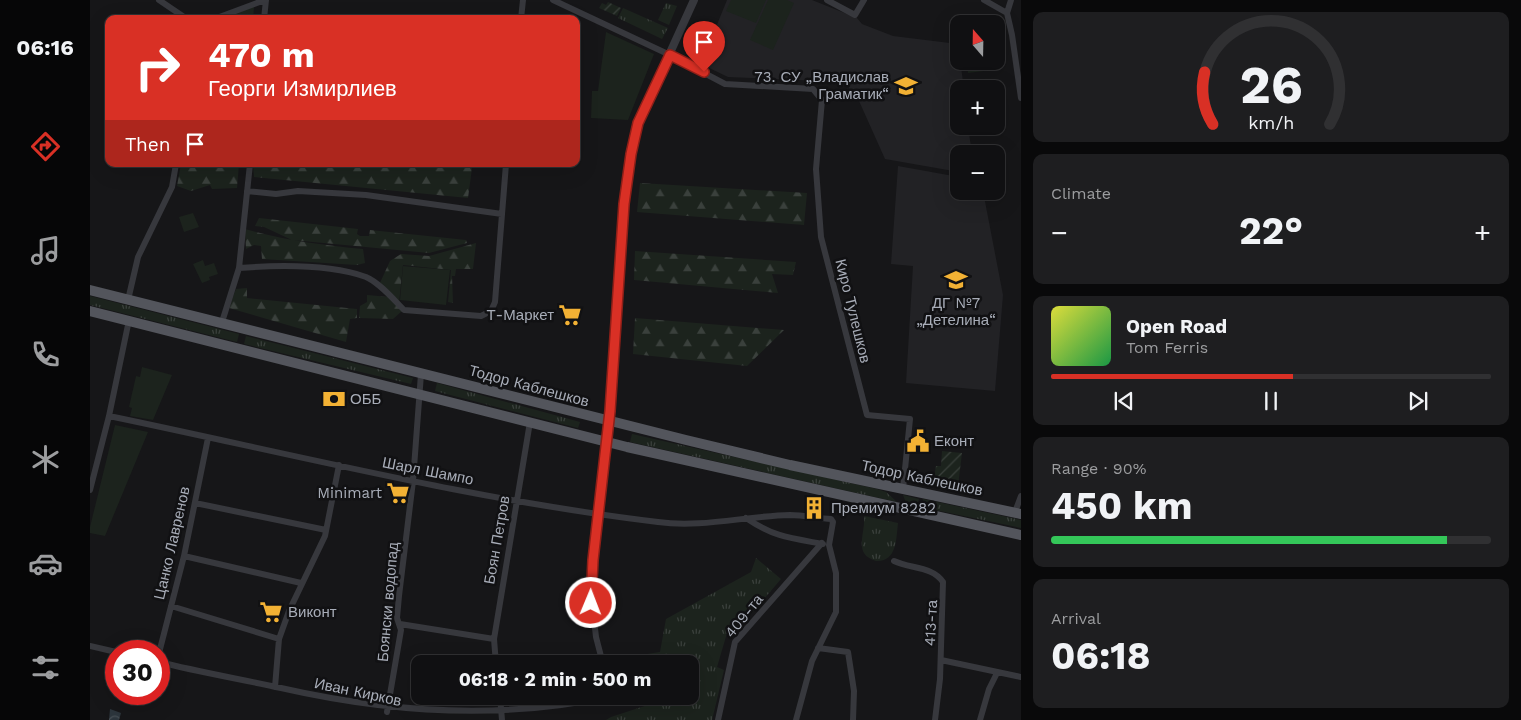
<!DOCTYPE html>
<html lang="en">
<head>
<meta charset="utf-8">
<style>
	body { margin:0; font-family:"Work Sans",sans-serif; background:#1e1e20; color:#f1f3f6; height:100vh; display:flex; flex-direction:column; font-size:19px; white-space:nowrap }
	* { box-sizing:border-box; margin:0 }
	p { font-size:16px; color:#9c9d9f }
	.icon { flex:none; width:28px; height:28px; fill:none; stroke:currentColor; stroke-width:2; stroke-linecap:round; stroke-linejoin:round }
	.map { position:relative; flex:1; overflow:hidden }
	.panel { display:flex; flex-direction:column; gap:12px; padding:12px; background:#09090a; width:500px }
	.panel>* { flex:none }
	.top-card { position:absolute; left:15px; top:15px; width:475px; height:152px; border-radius:10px; box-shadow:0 5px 20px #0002,0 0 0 1px #303032; background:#d93025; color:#fff; overflow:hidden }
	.needle { width:32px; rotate:340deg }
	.buttons { position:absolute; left:860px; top:15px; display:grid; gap:10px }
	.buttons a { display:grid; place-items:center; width:55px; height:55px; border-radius:10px; background:#101012; box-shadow:0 5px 20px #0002,0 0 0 1px #303032; font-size:25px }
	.speed { position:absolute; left:15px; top:640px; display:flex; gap:10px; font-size:25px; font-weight:700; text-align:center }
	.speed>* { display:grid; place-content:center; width:65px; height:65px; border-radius:50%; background:#101012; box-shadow:0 5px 20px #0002,0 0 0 1px #303032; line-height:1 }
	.speed .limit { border:8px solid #d22; background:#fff; color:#111 }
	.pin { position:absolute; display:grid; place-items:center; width:42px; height:42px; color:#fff; margin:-51px -21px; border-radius:50% 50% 50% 0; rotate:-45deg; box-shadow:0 0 5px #0007 }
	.pin .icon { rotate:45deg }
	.me { position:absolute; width:55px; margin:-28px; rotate:1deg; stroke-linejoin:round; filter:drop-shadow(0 0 4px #0008) }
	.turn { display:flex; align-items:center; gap:18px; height:105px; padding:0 20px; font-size:22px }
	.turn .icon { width:65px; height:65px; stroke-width:2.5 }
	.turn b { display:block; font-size:35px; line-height:42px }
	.then { display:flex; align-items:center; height:48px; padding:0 20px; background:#0003; gap:10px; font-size:19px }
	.big { font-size:38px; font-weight:700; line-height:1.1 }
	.panel .card { flex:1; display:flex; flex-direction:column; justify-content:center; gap:8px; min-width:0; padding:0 18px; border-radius:10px; background:#1e1e20 }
	.panel .dial { align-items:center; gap:0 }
	.dial svg { height:130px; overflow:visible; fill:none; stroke:#303032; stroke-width:7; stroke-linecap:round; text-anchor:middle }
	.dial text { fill:#f1f3f6; stroke:none }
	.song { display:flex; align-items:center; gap:15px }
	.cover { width:60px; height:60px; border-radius:8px; background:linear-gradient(135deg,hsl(60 70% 55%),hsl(140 70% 35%)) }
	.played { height:5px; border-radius:2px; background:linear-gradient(90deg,#d93025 55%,#303032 55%) }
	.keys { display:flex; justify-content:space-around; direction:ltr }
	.heat { display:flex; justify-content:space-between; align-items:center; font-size:28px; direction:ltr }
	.charge { height:8px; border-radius:4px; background:linear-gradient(90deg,#34c759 90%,#303032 0) }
	.trip { position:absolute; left:321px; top:655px; width:288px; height:50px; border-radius:10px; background:#101012; box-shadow:0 5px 20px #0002,0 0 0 1px #303032; font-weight:700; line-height:50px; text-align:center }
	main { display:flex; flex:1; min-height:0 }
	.menu { display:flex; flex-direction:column; width:90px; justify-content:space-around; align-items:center; background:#060607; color:#9c9d9f }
	.menu .icon { width:35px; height:35px }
	.menu .current { color:#d93025 }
	.menu b { font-size:22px; color:#f1f3f6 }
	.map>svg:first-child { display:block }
	.built { fill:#222225 }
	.grass { fill:url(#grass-tufts) }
	.forest { fill:url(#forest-firs) }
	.park { fill:#1c231d }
	.garden { fill:url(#garden-furrows) }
	.water { fill:url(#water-waves) }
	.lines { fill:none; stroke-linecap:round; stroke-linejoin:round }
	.minor { stroke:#37383d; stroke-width:6 }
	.tertiary { stroke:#37383d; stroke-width:8 }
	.primary { stroke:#53555c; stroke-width:10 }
	.route-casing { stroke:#8d1f18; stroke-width:12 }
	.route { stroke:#d93025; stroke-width:9 }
	.labels { text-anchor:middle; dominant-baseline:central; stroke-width:5; stroke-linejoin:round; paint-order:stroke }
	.poi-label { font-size:15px; fill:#a8adb8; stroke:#111113; text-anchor:start }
	.street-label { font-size:15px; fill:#a8adb8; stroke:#111113 }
</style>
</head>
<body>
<main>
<nav class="menu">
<b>06:16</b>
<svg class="icon current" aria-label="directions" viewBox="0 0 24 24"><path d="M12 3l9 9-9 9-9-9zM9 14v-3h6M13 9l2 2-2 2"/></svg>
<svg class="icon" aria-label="music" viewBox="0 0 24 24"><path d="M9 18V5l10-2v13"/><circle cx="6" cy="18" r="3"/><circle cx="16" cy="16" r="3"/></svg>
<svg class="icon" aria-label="phone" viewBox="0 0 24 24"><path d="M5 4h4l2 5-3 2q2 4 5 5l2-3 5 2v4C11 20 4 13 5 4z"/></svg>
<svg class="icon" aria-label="climate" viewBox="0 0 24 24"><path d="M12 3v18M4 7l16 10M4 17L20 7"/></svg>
<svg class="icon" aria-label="car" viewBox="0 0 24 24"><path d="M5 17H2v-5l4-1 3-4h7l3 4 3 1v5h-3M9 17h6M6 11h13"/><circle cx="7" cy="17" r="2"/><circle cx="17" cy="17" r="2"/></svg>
<svg class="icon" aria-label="filters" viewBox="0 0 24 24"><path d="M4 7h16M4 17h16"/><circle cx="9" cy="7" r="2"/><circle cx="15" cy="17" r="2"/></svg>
</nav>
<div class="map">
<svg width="931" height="720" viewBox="0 0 931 720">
	<defs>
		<pattern id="grass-tufts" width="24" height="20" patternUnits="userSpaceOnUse" patternTransform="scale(1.25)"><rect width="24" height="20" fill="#1c231d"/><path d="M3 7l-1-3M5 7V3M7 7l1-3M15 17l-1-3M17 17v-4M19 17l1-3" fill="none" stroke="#3a403c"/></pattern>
		<pattern id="forest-firs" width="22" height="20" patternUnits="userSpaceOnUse" patternTransform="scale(1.25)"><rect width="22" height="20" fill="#1c231d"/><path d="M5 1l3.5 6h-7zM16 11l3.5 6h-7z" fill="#3a403c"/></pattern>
		<pattern id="garden-furrows" width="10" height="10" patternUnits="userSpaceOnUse" patternTransform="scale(1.25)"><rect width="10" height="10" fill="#1c231d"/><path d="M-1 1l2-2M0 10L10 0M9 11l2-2" fill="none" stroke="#3a403c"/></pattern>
		<pattern id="water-waves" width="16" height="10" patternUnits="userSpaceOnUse" patternTransform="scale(1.25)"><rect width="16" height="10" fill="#2c353c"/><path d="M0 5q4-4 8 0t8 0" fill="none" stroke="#485056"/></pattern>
	</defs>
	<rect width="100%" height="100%" fill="#161618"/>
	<path class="built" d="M637 0H722L767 18 772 24 803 36 868 44 874 89H869V126H878L882 154H869V172L795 159 765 92 759 89 758 82 638 77 611 64Z
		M808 166 869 177V191H893L913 295 905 391 816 383 823 266 801 264Z"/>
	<path class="grass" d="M576 3 587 6 579 25 568 20Z
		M533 8 578 28 572 39 528 18Z
		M0 296 149 334 147 342 0 305Z
		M156 336 323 378 321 384 154 344Z
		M347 383 490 422 488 428 345 391Z
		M542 434 787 489 796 492 807 502 540 442Z
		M813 495 829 499 827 506 817 505Z
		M833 499 931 520V528L831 507Z
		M774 516 808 523C806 539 807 562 786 561 762 554 776 533 774 516Z
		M666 558 691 579 643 635 637 633 627 667 634 670 622 720H516L521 717 570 701 569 696H600V664H522L520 660 570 652 576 619 661 572Z"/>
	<path class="forest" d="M164 6 163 19H130Z
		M91 164H149L147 188 122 189 120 185 101 191 87 186Z
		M163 164H338L382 168 378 198 164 177Z
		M550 183 717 193 714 225 547 212Z
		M169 218 268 229 267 234 270 236H279L280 230 376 240 377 243 339 253 202 240 174 227 165 226Z
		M155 229C194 240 232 245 273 249L275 263 267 265 172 259 171 246 164 245 156 249Z
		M386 243 383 269H366L365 276H362L363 303 358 302 361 270 313 265 309 303 289 285 300 261 311 254 339 256Z
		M545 251 706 262 703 275 682 274 688 293 544 280Z
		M157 288V298L267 309V318L260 319 256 342 139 308 146 289Z
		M277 295 299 297 312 311 303 319 269 318 270 306 277 302Z
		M545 318 694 330 657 366 543 354Z"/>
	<path class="park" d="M641 0H676L666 23 636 11Z
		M678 0H697L704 3 683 50 660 40Z
		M516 32 564 54 538 120 501 118 502 91H508Z
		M877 61H901L902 70 878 73Z
		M103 213 109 227 94 232 89 217Z
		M113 260 115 266 124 263 128 274 119 277 120 280 112 283 103 264Z
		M313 266 360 270 356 305 310 300Z
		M52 367 82 375 63 420 40 416 42 408 39 407 46 376 50 377Z
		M25 425 58 432 15 536 0 533V527Z"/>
	<path class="garden" d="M518 2 531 8 527 16 509 8 512 3 516 5Z
		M852 451 872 453 868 486 843 484 846 466H851Z"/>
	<path class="water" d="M20 709 31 713 29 720H19Z"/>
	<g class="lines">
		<path class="minor" d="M69 0 97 19
			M463 0 580 55 635 84 723 89 732 100 726 169 731 237 777 415 820 419 813 489
			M737 0 765 15 774 0
			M894 0 917 13
			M921 0 917 13 922 35 931 98
			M124 19 175 0
			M174 19 176 0
			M431 19 433 0
			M157 191 186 194 208 191 276 195 412 214
			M149 268C188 265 239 264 276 277 290 283 304 300 314 310L391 316 401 311 405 302 416 164
			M38 300 48 257 82 187 86 164
			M132 322 149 268 160 164
			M19 416C202 454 383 500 568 522 612 528 655 516 700 515 713 515 727 518 741 519L743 522 739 545 746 573V612L722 661 706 720
			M0 490 19 416 39 320
			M105 503 236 530
			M925 512 931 496
			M656 518C684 537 700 538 733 544
			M94 556 211 583
			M804 561C821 569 842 566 853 582L850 679 845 720
			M81 606 189 639
			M310 624 404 639
			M0 646 26 652
			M728 648 758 652 764 691 763 720
			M69 653 94 556 118 438
			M851 660 931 677
			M69 662C109 672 150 679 191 688 301 713 413 720 522 696
			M406 664 404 639 440 422
			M513 664 506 637 501 593 515 441
			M185 687 189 639 199 611 235 536 249 465
			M410 696 412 720
			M297 712 311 630 307 618 309 596 323 481 331 374
			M628 720 645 642 732 543
			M890 720 899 689 907 673"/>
		<path class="tertiary" d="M515 441 519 411 534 204 541 154 548 123 604 0"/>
		<path class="primary" d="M0 290 596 440 700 465 931 514
			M0 311 537 447 931 535"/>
	</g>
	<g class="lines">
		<defs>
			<path id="route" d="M501 603 503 560 520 411 534 204 541 154 548 123 580 55 614 72"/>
		</defs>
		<use href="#route" class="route-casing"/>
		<use href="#route" class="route"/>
	</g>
	<defs>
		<symbol id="school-bare" viewBox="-9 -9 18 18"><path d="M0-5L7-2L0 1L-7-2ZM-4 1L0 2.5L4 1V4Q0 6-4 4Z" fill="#f2b134" stroke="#111113" stroke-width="2.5" paint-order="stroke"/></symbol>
		<symbol id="supermarket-bare" viewBox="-9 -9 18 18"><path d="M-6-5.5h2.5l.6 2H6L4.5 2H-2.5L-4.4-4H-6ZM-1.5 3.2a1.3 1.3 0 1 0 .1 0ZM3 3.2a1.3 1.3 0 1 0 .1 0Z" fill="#f2b134" stroke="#111113" stroke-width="2.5" paint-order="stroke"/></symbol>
		<symbol id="bank-bare" viewBox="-9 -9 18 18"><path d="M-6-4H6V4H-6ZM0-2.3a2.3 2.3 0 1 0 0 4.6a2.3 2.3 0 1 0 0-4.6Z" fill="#f2b134" stroke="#111113" stroke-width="2.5" paint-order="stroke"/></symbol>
		<symbol id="civic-bare" viewBox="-9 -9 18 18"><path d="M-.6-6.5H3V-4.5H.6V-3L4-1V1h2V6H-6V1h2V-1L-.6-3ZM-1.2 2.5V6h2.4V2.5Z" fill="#f2b134" stroke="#111113" stroke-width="2.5" paint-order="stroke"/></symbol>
		<symbol id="building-bare" viewBox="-9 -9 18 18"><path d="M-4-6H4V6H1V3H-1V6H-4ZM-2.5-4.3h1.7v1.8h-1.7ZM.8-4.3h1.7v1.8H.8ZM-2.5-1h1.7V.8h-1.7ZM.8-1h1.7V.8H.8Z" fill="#f2b134" stroke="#111113" stroke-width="2.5" paint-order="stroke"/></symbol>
	</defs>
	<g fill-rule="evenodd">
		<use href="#school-bare" x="800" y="70" width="32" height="32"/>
		<use href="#school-bare" x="850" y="264" width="32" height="32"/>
		<use href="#supermarket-bare" x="464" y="299" width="32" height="32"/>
		<use href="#bank-bare" x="228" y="383" width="32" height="32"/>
		<use href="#civic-bare" x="812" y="425" width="32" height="32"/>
		<use href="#supermarket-bare" x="292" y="477" width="32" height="32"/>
		<use href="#building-bare" x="708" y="492" width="32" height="32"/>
		<use href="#supermarket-bare" x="165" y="596" width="32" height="32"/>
	</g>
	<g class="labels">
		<g class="poi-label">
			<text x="799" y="77" text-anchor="end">73. СУ „Владислав<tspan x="799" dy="17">Граматик“</tspan></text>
			<text x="866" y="303" text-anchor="middle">ДГ №7<tspan x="866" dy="17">„Детелина“</tspan></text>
			<text x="464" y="315" text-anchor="end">Т-Маркет</text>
			<text x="260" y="399">ОББ</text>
			<text x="844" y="441">Еконт</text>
			<text x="292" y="493" text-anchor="end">Minimart</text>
			<text x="741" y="508">Премиум 8282</text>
			<text x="198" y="612">Виконт</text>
		</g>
		<g class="street-label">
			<text transform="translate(763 311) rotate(76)">Киро Тулешков</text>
			<text transform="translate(439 386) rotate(15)">Тодор Каблешков</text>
			<text transform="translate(338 471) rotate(11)">Шарл Шампо</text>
			<text transform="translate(832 478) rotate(12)">Тодор Каблешков</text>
			<text transform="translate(407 540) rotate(-80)">Боян Петров</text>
			<text transform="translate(82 543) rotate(-77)">Цанко Лавренов</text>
			<text transform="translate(298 602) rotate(-85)">Боянски водопад</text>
			<text transform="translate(654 616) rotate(-51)">409-та</text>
			<text transform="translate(841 623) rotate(-87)">413-та</text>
			<text transform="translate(268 692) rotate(12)">Иван Кирков</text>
		</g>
	</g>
</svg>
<div class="buttons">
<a><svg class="needle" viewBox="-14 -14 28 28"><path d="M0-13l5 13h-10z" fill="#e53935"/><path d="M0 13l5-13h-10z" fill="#9c9d9f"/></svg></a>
<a>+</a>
<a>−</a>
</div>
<div class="speed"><div class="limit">30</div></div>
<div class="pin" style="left:614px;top:72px;background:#d93025"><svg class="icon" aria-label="arrive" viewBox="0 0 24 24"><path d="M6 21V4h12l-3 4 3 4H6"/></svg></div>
<svg class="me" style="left:501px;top:603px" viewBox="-20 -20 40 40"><circle r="17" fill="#d93025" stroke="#fff" stroke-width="3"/><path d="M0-11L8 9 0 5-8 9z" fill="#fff"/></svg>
<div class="trip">06:18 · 2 min · 500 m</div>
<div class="top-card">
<div class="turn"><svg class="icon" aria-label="right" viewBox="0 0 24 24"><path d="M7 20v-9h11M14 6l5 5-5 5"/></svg><div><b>470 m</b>Георги Измирлиев</div></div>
<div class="then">Then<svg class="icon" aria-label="arrive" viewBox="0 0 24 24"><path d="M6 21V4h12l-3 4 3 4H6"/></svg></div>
</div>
</div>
<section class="panel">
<div class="card dial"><svg viewBox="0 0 100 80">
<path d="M14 69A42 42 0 1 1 86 69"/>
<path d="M14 69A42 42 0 0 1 9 37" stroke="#d93025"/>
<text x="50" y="56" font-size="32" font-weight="700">26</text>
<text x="50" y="72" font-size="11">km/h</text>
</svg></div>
<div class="card"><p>Climate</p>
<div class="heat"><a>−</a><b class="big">22°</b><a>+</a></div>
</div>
<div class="card">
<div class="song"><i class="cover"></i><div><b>Open Road</b><p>Tom Ferris</p></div></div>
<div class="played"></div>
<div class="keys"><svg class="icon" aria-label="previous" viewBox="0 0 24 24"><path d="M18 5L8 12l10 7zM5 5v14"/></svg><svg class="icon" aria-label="pause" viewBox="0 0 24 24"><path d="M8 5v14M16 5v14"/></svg><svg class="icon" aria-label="next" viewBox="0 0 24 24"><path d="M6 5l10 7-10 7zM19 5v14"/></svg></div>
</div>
<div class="card"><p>Range · 90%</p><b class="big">450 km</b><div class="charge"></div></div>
<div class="card"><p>Arrival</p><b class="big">06:18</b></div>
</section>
</main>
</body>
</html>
